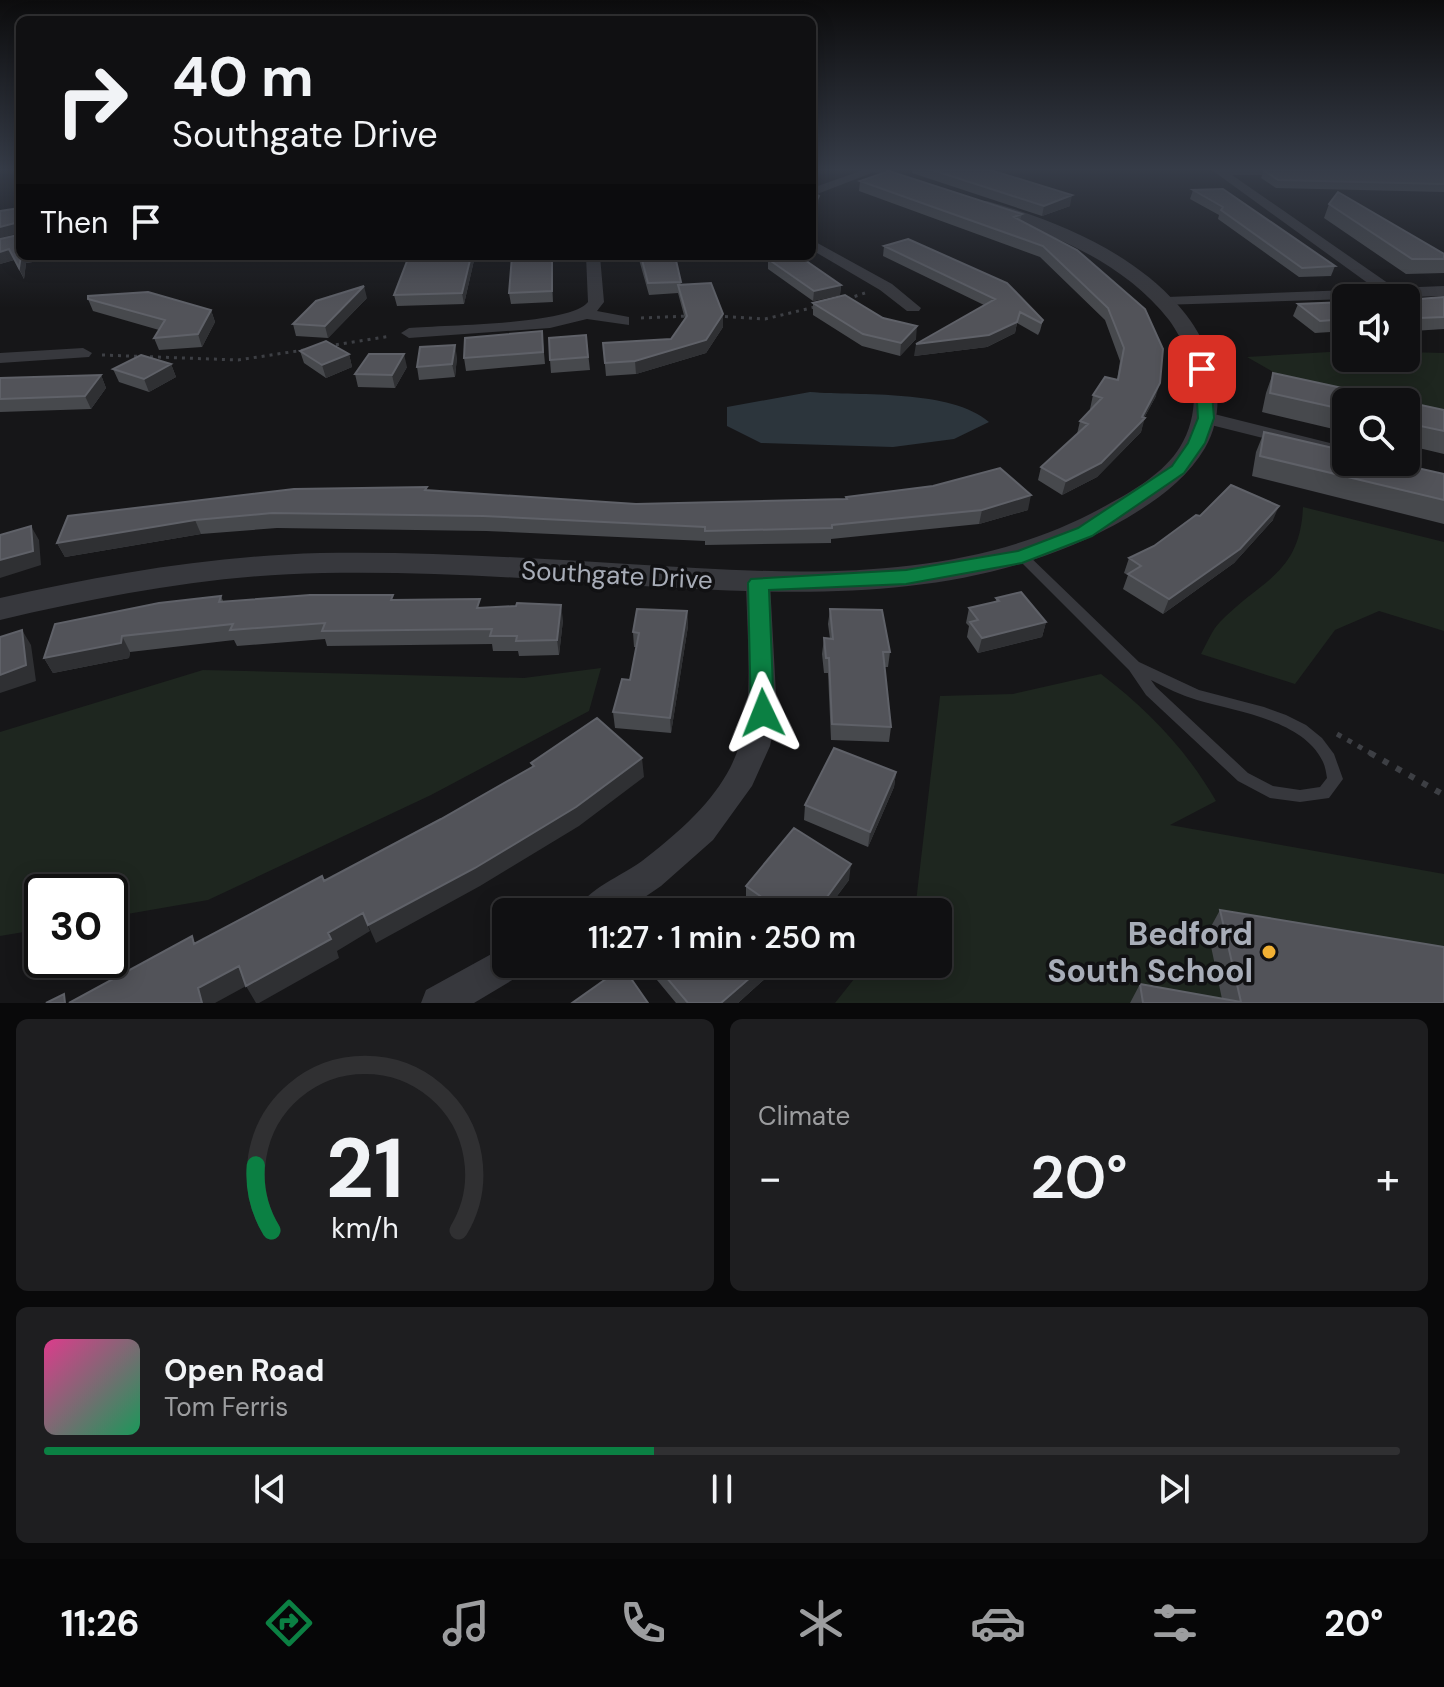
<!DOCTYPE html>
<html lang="en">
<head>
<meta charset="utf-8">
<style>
	body { margin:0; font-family:"DM Sans",sans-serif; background:#1e1e20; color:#f1f3f6; height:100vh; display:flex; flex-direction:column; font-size:30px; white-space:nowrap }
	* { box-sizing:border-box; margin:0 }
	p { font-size:26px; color:#9c9d9f }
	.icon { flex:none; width:44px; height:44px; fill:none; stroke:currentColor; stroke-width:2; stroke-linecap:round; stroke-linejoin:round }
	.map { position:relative; height:1003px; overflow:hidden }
	.side { display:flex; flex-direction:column; gap:16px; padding:16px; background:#09090a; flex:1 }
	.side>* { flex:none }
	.top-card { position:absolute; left:16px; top:16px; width:800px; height:244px; border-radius:12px; box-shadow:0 4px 20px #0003,0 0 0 2px #303032; background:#101012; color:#f1f3f6; overflow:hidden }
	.controls { position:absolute; left:1332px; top:284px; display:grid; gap:16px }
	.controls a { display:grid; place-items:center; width:88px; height:88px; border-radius:12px; background:#101012; box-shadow:0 4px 20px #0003,0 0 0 2px #303032; font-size:40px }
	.speed { position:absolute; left:24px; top:874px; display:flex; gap:16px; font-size:40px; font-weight:700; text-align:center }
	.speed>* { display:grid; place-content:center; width:104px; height:104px; border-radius:50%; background:#101012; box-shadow:0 4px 20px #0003,0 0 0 2px #303032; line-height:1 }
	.speed .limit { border:4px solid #111; border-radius:12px; background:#fff; color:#111 }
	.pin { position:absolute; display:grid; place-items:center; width:68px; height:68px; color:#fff; margin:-34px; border-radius:16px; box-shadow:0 4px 12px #0006 }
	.me { position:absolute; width:88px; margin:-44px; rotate:358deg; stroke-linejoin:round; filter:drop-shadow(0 0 6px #0008) }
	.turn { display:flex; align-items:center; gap:28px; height:168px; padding:0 24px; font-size:36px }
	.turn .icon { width:104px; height:104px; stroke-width:2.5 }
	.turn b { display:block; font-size:56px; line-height:68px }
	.then { display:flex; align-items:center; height:76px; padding:0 24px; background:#0003; gap:16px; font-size:30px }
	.big { font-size:60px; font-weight:600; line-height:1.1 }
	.side .widget { flex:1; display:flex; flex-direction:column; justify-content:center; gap:12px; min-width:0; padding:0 28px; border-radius:12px; background:#1e1e20 }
	.side .dial { align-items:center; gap:0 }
	.dial svg { height:208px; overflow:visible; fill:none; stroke:#303032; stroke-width:7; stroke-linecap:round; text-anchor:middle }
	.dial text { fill:#f1f3f6; stroke:none }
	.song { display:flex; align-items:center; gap:24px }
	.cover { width:96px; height:96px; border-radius:12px; background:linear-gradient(135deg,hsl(330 70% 55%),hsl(150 70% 35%)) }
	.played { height:8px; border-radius:4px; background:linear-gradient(90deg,#0b8043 45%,#303032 45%) }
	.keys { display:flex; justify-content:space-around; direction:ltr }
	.heat { display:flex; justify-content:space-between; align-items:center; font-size:44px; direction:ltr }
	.side .tiles { flex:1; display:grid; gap:16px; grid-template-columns:1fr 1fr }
	.widget:last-child { grid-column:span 2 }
	.trip { position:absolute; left:492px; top:898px; width:460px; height:80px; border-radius:12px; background:#101012; box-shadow:0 4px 20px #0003,0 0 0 2px #303032; font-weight:600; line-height:80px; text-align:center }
	.tabs { display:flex; height:128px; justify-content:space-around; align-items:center; background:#060607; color:#9c9d9f }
	.tabs .icon { width:56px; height:56px }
	.tabs .current { color:#0b8043 }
	.tabs b { font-size:36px; color:#f1f3f6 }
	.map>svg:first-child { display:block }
	.green { fill:#1e261f }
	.water { fill:#2c353c }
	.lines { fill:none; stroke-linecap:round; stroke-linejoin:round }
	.path-far2 { stroke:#3d3f44; stroke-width:3; stroke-dasharray:3 5; stroke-linecap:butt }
	.path-far1 { stroke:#3d3f44; stroke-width:5; stroke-dasharray:5 7; stroke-linecap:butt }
	.path { stroke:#3d3f44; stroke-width:6; stroke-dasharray:6 9; stroke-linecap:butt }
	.service { fill:#37383d; fill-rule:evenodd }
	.minor { fill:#37383d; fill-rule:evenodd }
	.tertiary { fill:#37383d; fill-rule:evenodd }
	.wall { fill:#47494d }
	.shaded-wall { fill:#2f3033 }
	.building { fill:#525359; stroke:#5f6168; stroke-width:2 }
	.route { fill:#0b8043; stroke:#07532c; stroke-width:2 }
	.poi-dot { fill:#f2b134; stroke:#111113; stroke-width:3 }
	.labels { text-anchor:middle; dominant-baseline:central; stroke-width:7; stroke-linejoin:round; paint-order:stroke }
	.street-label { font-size:26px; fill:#a8adb8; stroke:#111113 }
	.near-poi-label { font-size:32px; font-weight:bold; fill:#a8adb8; stroke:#111113; text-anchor:end }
</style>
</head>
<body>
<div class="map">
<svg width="1444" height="1003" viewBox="0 0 1444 1003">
	<rect width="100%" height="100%" fill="#161618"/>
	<path class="green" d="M1346 351V358H1406V352L1444 353V410L1289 381 1247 357Z
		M1303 507 1444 542V631L1379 611 1335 630 1295 684 1201 654C1207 643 1212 630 1220 622 1261 579 1300 575 1303 507Z
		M601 668 589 711 431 795 208 900 110 917V892H42V929L0 936V732L203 670 524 678Z
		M1101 674C1148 710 1186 749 1216 801L1170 825 1444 874V1003H835L866 964H938V912H908L916 902 940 696 1013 694Z"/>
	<path class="water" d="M810 392C861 396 951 389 989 422L954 439 893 447 761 443 727 426V407Z"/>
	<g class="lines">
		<path class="path-far2" d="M847 299 865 293
			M717 316 765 319 815 307
			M641 318 688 316
			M328 346 391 336
			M102 355 238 360 304 350"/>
		<path class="path-far1" d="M1337 734 1374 755"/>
		<path class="path" d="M1370 753 1444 795"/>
		<path class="service" d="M1022 552 1026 553 1139 662 1199 690 1264 707 1286 715 1306 725 1322 738 1334 754 1343 779 1329 798 1300 802 1270 798 1238 781 1146 695 1129 670 1018 559 1016 556ZM1151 680C1166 688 1181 695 1197 700 1235 711 1302 720 1322 760 1325 765 1326 772 1327 778L1320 787 1300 790 1273 786 1248 773 1156 687Z"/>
		<path class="minor" d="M869 168 882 169 812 196V188Z
			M1209 168H1337V174L1333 175H1232L1395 288 1444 286V296L1161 305V299L1167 297 1376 289Z
			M812 240 892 284 921 308 919 311H907L880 290 812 250Z
			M586 256H600L604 302 597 311 629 317V325L587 319 550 328 409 338 401 333 409 328C443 325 570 325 588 302Z
			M83 348 92 353 89 357 0 363V353Z
			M1206 412 1346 447V459L1199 422 1196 418Z
			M758 575 767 577 770 583 777 713 770 746 752 786 713 840 661 886 623 912H576C586 889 622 876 642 861 764 768 750 722 746 583L749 577Z
			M506 946V964H524L519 976 474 1003H421L426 990Z"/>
		<path class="tertiary" d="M862 168H884L929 184 921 189Z
			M987 201C1056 220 1130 251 1178 305 1212 343 1232 401 1205 448 1187 479 1157 500 1127 518 974 607 795 595 625 585 525 578 424 571 323 573 213 575 107 595 0 620V598C106 574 212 556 320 553 423 551 526 558 628 564 790 574 961 587 1107 505 1133 491 1164 473 1180 447 1204 409 1195 355 1169 320 1123 261 1050 233 981 210V202Z"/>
	</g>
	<path class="wall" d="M913 168H984L1070 206 1042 216 912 173Z
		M1264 170 1444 171V192L1276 188 1261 178Z
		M860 181 1022 214 1020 220 1077 250 1156 396 1144 418 1141 432 1097 477 1062 495 1038 480 1041 467 1077 434 1080 421 1092 409H1090L1093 395 1117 380 1120 361 1105 320 1040 257 859 191Z
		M1193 190 1335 266 1331 276 1299 277 1218 219 1219 215 1190 199Z
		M1329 204 1444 254V273L1406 274 1324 218Z
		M20 208V256H475L464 304 397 306 394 295 408 258 46 260 26 263 24 279 14 260 0 264V239L18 235Z
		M884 246 1043 320 1040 331 1038 335 1017 323 1015 333 987 347 914 356 984 305 883 256Z
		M512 256H553V302L511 304 509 293Z
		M638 256H675L681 285 723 327 706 353 636 374 606 376 603 343 671 339 685 319 678 293 649 295Z
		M768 259 841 285 840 295 813 301 768 269Z
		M1444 297V329L1413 331 1406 326V300Z
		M367 298 328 338 296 336 293 324Z
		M88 299 211 310 215 322 202 347 159 350 154 338 159 330 93 311Z
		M1346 302V331L1315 333 1293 316 1298 304Z
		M813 303 916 339 900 356 862 346 813 315Z
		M542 331 545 364 466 371 464 358Z
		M586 335 590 370 551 373 550 360Z
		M300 351 349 354 352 367 326 378 304 363Z
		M457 357 455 377 419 380 417 367Z
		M171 364 176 377 149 392 119 382 113 369Z
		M407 367 395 388 358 387 355 374Z
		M1273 373 1444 410V454L1406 445V402H1346V432L1262 412 1266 393Z
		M101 375 106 388 91 409 0 412V378Z
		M1264 432 1444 474V524L1252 476 1256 452Z
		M428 490 636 504 846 499V497L1028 510 979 524 831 539V543L705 545V541L486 531 277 528 201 534 65 557 57 543 68 516Z
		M1200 516 1273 520 1234 563 1163 614 1123 589 1128 575 1124 573 1129 558 1154 546Z
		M221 596 223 601 394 600 481 608 563 620 559 655 519 656 518 651H493L492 644 327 646 325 639 237 646 234 640 130 652 129 658 53 673 44 658Z
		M996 598 1046 622 1042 637 978 653 967 637 969 626 966 623 969 608 996 602Z
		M830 609 890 652 888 667H884L891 727 889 742 831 740 828 673H824L822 654 824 638 830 639 828 624Z
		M687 611 688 626 671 733 615 728 613 712 630 680 636 647H634L633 632Z
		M896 772 894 787 868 847 804 820 805 805Z
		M849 880 825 912H761L746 901V886Z
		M1220 910 1444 1003H1130L1140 984 1222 999 1208 932Z
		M651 964H769L768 976 738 1003H676L652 974Z"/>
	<path class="shaded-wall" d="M1072 195 1070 206 1042 216 1044 206Z
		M819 196 818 205 812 217V209Z
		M15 223 20 233 0 238V227Z
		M9 249 14 260 0 264V252Z
		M21 256H44L46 260 26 263 24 279 19 268Z
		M471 256H475L464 304 462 293Z
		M552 256H553V302L552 291Z
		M841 285 840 295 813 301 814 291Z
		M364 286 367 298 328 338 325 326Z
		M211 310 215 322 202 347 198 334Z
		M723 314V327L706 353 636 374 635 361Z
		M1017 322 1015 333 987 347 914 356 916 344Z
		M917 326 916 339 900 356 901 343Z
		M455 345 457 357 455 377 452 364Z
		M349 354 352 367 326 378 322 365Z
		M404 354 407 367 395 388 392 375Z
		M171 364 176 377 149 392 144 379Z
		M101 375 106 388 91 409 85 396Z
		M1160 383 1156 396 1143 420 1145 418 1141 432 1097 477 1062 495 1066 481 1142 417Z
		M1031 495 1028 510 979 524 982 510Z
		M1279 506 1273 520 1234 563 1163 614 1169 599Z
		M195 520 201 534 65 557 57 543Z
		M31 526 39 540 41 565 0 578V560Z
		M561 605 563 620 559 655 557 640Z
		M687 611 688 626 671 733 670 718Z
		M1046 622 1042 637 978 653 982 638Z
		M22 630 31 645 36 681 0 693V675Z
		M122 636 130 652 129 658 53 673 44 658Z
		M642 758 644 777 579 826 480 886 376 943 368 925Z
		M896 772 894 787 868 847 870 832Z
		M851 864 849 880 825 912H816Z
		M363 913 370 931 337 951 339 958 259 1003H256L246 986 248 985 215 1003H202L198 988 239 966 328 933Z
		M766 964H769L768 976 738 1003H721Z"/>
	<path class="building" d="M926 168H984L1072 195 1044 206Z
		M1264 170 1444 171V184L1278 180Z
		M889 171 1022 214 1014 217 1077 250 1145 309 1163 349 1160 383 1142 417 1145 418 1101 463 1066 481 1041 467 1088 424 1080 421 1102 398 1093 395 1105 377 1118 380 1124 348 1108 308 1043 246 860 181Z
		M1223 189 1335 266 1302 268 1221 210 1223 207 1193 190Z
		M812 192 819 196 812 209Z
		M1338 192 1444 254V259H1412L1329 204Z
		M20 208 21 256 19 268 9 249 0 252V239L18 235 15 223 0 227V211Z
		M908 239 1007 283 1043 320 1041 323 1020 312 1017 322 989 335 916 344 995 299 884 246Z
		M409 256H471L462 293 394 295Z
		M512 256H552V291L509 293Z
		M641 256H675L681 282 648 283Z
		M781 256H799L841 285 814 291 768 259Z
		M711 283 723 314 706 340 635 361 605 363 603 343 671 339 687 316 678 285Z
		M364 286 325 326 293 324 316 301Z
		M148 292 211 310 198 334 154 338 165 320 88 299V296Z
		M845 295 883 318 917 326 901 343 863 334 813 303Z
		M1444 297V317L1419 318 1406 310V300Z
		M1346 302V319L1320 321 1298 304Z
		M542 331 543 352 464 358 465 338Z
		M586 335 588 357 550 360 549 338Z
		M326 341 349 354 322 365 300 351Z
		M455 345 452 364 417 367 420 347Z
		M369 354H404L392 375 355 374Z
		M141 355 171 364 144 379 113 369Z
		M1273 373 1444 410V431L1406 423V402H1346V410L1270 393Z
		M101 375 85 396 0 399V378Z
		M1264 432 1346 451V462H1391L1444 474V500L1260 456Z
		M1000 468 1031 495 982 510 832 525V528L705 531V527L483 516 272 513 195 520 57 543 68 516 294 489 427 487 425 490 636 504 847 499 846 497 933 486Z
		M1231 485 1279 506 1240 549 1169 599 1128 574 1141 566 1129 558 1154 546 1196 515 1200 516Z
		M31 526 33 551 0 560V535Z
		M1021 592 1046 622 982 638 970 622 978 620 969 608 999 601 996 598Z
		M310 595H393L391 600 480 599 477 608 516 606 517 603 561 605 557 640 516 641 517 636H490L492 629 322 631 325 623 230 630 233 624 122 636 121 643 44 658 55 624 159 603 221 596 219 602Z
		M637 609 687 611 670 718 613 712 622 679 630 680 639 633 633 632Z
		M830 609 882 610 890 652H883L891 727 832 724 829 658H826L824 638 833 639Z
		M22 630 26 665 0 675V637Z
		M597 718 642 758 576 807 475 868 368 925 363 913 328 933 331 939 246 986 239 966 198 988 202 1003H69L192 936 194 944 322 876 324 881 441 819 534 766 531 763Z
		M834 748 896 772 870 832 805 805Z
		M794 828 851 864 816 912H783L746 886Z
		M717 906 723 912H709Z
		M1220 910 1444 947V1003H1143L1140 984 1241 1002Z
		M655 964H766L721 1003H688Z
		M623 967 648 1003H572Z
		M64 994 65 1003H46Z"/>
	<linearGradient id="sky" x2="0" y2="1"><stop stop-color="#0c0c0d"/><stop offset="0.55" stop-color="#363c48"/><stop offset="1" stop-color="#363c48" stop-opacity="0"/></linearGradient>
	<rect width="1444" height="308" fill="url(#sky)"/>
	<path class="route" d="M1202 365 1210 369 1214 418 1205 443 1184 473 1092 536 1022 563 906 584 769 590 774 713 771 719H754L751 713 748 583 751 579 906 570 1018 551 1078 528 1172 466 1188 443 1198 418 1195 369Z"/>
	<circle class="poi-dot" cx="1269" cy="952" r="8"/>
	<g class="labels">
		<g class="street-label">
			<text transform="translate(617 575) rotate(3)">Southgate Drive</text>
		</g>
		<g class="near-poi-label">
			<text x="1253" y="934">Bedford<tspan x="1253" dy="37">South School</tspan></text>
		</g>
	</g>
</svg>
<div class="controls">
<a><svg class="icon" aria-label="sound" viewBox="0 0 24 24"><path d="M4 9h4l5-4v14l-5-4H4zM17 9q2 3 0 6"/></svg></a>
<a><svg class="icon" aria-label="search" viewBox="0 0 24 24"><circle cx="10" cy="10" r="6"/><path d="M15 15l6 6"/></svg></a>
</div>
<div class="speed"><div class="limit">30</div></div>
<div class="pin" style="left:1202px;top:369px;background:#d93025"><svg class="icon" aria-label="arrive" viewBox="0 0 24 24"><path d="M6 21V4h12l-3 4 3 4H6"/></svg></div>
<svg class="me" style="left:763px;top:713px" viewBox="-20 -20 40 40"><path d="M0-17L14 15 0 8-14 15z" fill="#0b8043" stroke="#fff" stroke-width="4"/></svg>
<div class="trip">11:27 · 1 min · 250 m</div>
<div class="top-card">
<div class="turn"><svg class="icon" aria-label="right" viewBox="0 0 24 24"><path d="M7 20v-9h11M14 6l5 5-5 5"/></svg><div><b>40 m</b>Southgate Drive</div></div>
<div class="then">Then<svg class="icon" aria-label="arrive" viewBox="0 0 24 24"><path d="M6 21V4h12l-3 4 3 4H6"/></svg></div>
</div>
</div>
<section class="side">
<div class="tiles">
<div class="widget dial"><svg viewBox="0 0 100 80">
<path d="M14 69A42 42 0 1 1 86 69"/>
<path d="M14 69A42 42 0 0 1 8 44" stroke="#0b8043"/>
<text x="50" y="56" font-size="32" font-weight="700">21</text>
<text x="50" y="72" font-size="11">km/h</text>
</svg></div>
<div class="widget"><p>Climate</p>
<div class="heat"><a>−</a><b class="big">20°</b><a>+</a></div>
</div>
<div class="widget">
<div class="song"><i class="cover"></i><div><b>Open Road</b><p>Tom Ferris</p></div></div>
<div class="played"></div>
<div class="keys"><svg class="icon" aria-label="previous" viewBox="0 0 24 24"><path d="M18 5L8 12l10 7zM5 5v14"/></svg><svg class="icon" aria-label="pause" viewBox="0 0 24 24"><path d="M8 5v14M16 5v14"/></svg><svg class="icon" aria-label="next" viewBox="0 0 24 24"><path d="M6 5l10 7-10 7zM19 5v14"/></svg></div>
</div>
</div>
</section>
<nav class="tabs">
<b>11:26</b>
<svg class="icon current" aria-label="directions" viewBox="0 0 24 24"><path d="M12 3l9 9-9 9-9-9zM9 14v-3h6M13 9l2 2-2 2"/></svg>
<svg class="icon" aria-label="music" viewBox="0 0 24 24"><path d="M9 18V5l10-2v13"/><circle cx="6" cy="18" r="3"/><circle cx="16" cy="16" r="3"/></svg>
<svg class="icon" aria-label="phone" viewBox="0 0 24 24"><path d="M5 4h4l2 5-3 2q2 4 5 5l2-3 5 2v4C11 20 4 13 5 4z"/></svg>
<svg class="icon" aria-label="climate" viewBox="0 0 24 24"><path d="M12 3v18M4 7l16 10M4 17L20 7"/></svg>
<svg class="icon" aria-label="car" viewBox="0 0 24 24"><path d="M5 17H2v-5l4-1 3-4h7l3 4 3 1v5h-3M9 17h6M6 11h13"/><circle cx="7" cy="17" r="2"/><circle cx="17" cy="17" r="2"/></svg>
<svg class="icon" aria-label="filters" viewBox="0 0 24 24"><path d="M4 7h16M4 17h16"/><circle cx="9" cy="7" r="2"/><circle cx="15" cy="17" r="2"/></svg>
<b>20°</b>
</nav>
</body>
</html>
